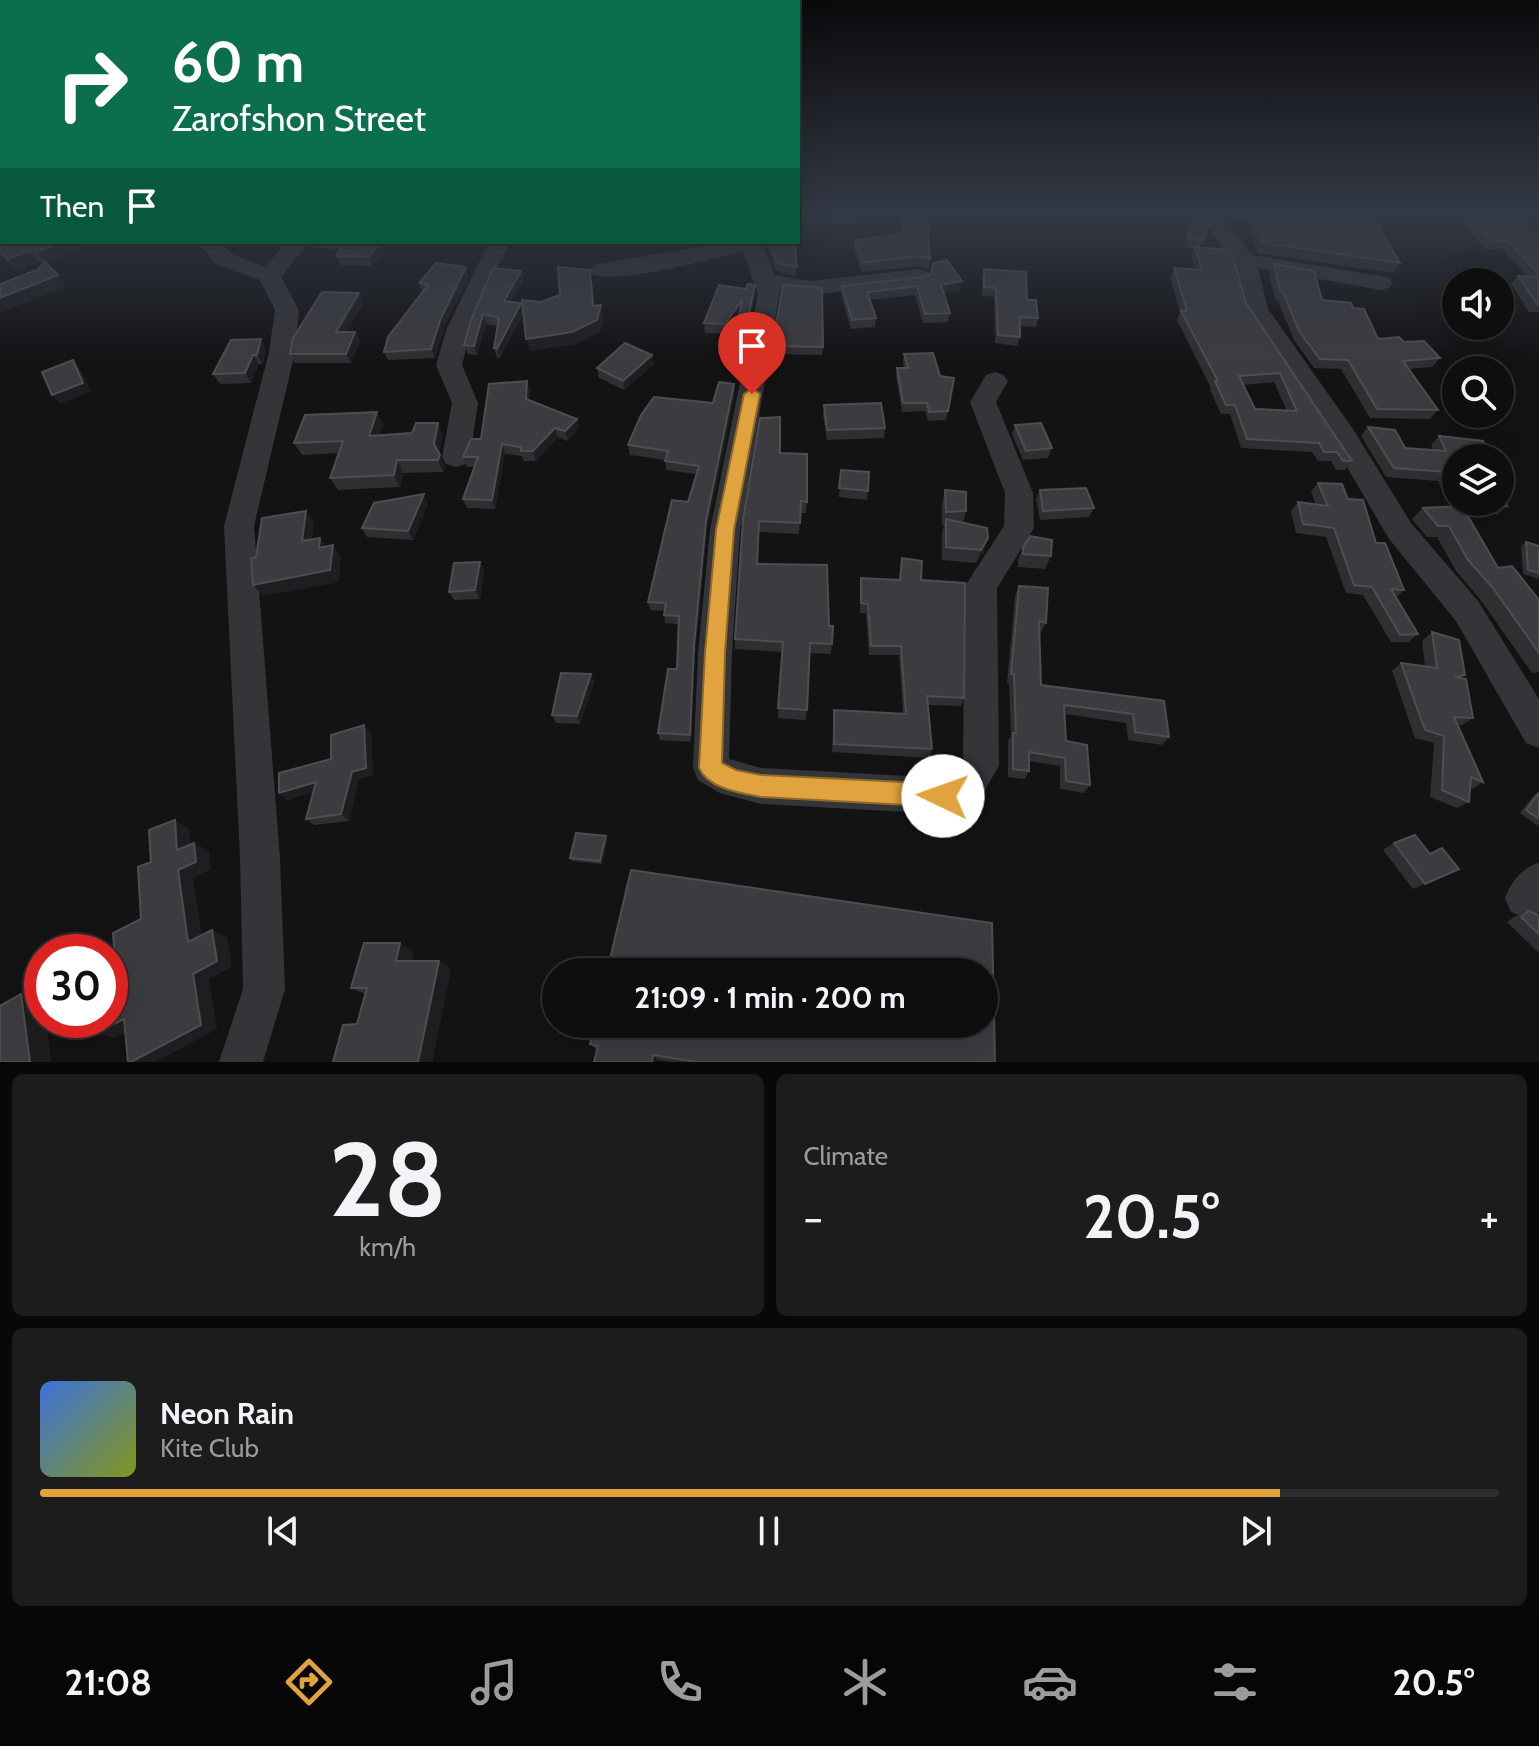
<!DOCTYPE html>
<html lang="en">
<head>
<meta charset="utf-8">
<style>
	body { margin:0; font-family:Cabin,sans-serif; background:#1c1c1d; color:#f1f3f6; height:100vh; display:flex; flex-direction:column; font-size:30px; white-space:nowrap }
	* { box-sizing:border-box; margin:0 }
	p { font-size:26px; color:#9b9c9e }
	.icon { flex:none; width:44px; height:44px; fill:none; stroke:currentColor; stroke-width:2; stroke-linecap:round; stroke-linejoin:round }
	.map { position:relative; height:1062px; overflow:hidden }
	.side { display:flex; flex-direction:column; gap:12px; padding:12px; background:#080808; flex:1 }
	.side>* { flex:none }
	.banner { position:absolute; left:0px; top:0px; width:800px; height:244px; box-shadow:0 8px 32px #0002,0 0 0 2px #2e2e2f; background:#0b6e4f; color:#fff; overflow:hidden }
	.tools { position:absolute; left:1442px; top:268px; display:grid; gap:16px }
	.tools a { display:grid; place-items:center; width:72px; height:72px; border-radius:50%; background:#0e0e0f; box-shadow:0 8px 32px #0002,0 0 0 2px #2e2e2f; font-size:40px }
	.speed { position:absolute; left:24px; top:934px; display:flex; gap:16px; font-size:40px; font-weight:700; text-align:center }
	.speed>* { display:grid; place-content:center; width:104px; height:104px; border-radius:50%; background:#0e0e0f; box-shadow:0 8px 32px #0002,0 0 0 2px #2e2e2f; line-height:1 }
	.speed .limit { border:12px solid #d22; background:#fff; color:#111 }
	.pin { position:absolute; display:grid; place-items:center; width:68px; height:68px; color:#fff; margin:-82px -34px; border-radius:50% 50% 50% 0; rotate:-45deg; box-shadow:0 0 8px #0007 }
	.pin .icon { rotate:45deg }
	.me { position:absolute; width:88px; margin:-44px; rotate:273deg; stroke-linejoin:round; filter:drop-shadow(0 0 6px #0008) }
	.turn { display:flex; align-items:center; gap:28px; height:168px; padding:0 40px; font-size:36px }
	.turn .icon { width:104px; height:104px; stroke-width:2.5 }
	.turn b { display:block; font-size:56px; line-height:68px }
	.then { display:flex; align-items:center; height:76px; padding:0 40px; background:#0003; gap:16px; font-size:30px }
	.big { font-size:60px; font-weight:800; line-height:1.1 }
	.side .widget { flex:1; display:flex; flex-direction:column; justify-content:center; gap:12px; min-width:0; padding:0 28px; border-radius:12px; background:#1c1c1d }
	.side .dial { align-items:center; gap:0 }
	.dial b { font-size:104px; line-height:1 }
	.song { display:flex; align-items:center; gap:24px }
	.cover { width:96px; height:96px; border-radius:12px; background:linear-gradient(135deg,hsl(220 70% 55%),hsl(70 70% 35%)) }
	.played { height:8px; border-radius:4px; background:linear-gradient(90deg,#e1a33e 85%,#2e2e2f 85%) }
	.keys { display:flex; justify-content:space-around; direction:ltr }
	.heat { display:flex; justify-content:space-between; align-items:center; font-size:44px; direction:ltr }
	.side .tiles { flex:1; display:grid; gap:12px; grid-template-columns:1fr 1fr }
	.widget:last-child { grid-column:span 2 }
	.trip { position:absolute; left:542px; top:958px; width:456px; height:80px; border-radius:40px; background:#0e0e0f; box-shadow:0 8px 32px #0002,0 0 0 2px #2e2e2f; font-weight:800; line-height:80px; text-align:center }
	.dock { display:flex; height:128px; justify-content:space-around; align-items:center; background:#060606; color:#9b9c9e }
	.dock .icon { width:56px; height:56px }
	.dock .active { color:#e1a33e }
	.dock b { font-size:36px; color:#f1f3f6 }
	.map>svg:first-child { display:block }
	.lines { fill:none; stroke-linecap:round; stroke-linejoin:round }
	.minor { fill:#343539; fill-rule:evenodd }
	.wall { fill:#2f2f32; fill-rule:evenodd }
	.shaded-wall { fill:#1e1e20 }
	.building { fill:#3c3c40; stroke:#4c4e52; stroke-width:2; fill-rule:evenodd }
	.route { fill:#e1a33e; stroke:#926a28; stroke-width:2 }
</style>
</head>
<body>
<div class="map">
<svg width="1539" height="1062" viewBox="0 0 1539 1062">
	<rect width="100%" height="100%" fill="#131314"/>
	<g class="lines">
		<path class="minor" d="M1197 212H1218L1252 255 1381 276 1389 278 1393 283 1389 288 1381 290 1258 268 1268 309 1353 429 1411 523 1478 601 1539 699V748L1526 743 1456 621 1389 539 1333 443 1244 310 1234 262Z
			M1495 212H1518L1539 233V252L1531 250Z
			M197 242H220L232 254 265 267 286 242H309L281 277 299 310 295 352 254 526 280 858 285 989 263 1062H219L243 989 240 858 224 526 269 352 275 310 260 280 216 264Z
			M489 242H511L495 270 471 328 462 365 478 403 470 457 466 464 456 467 446 464 442 457 452 403 436 365 447 328Z
			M727 242H762L775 275 811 281 919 269 927 271 930 276 927 281 919 283 811 295 780 290 740 530 732 653 729 759 761 768 942 778 954 772 963 761 965 586 1004 526 1005 493 970 402 986 375 995 372 1004 375 1008 381 996 402 1033 493 1034 528 997 588 999 766 980 798 943 814 761 804 720 793 698 780 693 768 698 653 710 530 758 294 743 252C706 259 627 283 593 275L590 270 593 265Z
			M1539 862V912L1525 918 1511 912 1505 898C1512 880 1521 870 1539 862Z"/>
	</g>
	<path class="wall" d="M0 212 97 242 46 263 66 286 39 269 43 263 38 262 17 270 2 256 0 257Z
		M798 212 860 215 859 224 798 225Z
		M901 212H927L930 259 929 269 919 266 862 272 854 251 855 241 901 234Z
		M1028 212H1050V214Z
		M1227 212H1371L1400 263 1393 273 1258 253 1247 221H1234Z
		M1466 212H1506L1536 244H1539V312H1529L1511 284 1518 276H1526L1502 249H1485L1462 223 1468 214Z
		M1523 212H1539V229Z
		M1194 220 1209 224 1200 248 1246 303 1352 461 1345 470H1336L1331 461H1318L1312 452 1241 448 1230 414H1221L1210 390 1211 388 1177 320 1180 312 1170 277 1174 268 1195 270 1191 256 1194 249 1183 246ZM1274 382 1287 411 1255 409 1243 385Z
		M307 242H391L373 266 341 265 336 256 340 250 309 247Z
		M675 242H709L692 245Z
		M765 242H795L796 276 777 272Z
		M1274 264 1322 300 1353 308 1378 339 1404 342 1440 358 1432 367 1408 369 1438 410 1430 419 1370 418 1341 369 1314 368 1294 340 1278 301 1275 300 1269 273Z
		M984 269 1027 300 1038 318 1036 327 1020 326V337L1017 346 995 343 994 297 982 296V277Z
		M521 271 523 280 511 301 523 309 592 282 594 306 603 317 600 332 575 344 530 351 523 313 500 358H497L494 348 497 326 486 324 477 355 468 354 464 345 471 320Z
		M469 276 444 327 435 358 388 360 384 352 422 292 419 283Z
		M962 281 960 290 944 293 950 313 948 322 923 323 915 295 870 300 876 318 875 327 851 329 841 295 842 286Z
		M746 289 755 294 744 350 735 349V339L740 314 725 334 705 333 704 323Z
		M359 293 363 303 347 332H355L360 341 351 363H295L290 354Z
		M772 346 823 347 822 355 772 354Z
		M266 348 263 364H259L251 383 220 384 213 374Z
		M904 354 940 376 954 378 946 420 928 421 925 411 902 412 896 376 897 368H904L903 362Z
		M652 355 654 364 624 390 599 378 597 368Z
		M527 381 530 391 529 400 579 428 568 441 558 437 536 461H524L522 456 505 454 495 509 467 508 463 499 474 467H467L463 457 481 439Z
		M734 384 735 393 707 530 695 653 691 742 660 740 658 733 677 669 678 624 665 623 664 611 650 610 648 602 688 502 696 474 666 470 665 460 630 455 628 445 713 403Z
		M824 405 885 428 884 438 827 440 823 415Z
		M377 412 383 424 379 435 412 433 438 423 443 435 439 454 445 467 443 472 403 473 400 487 338 490 330 478 338 453 302 455 294 443Z
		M760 418 807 502 806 513H800L799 534 759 532 758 564 829 626 832 644 831 654 810 653 806 720 778 718 782 652 735 649V639Z
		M1015 425 1052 448 1048 458 1023 460 1012 434Z
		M1368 427 1405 448 1433 450 1431 445 1439 436 1456 458V502H1500V478L1509 498 1505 502 1507 506 1498 514 1465 512 1498 568 1539 600V672L1532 673 1480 599 1456 571 1437 537H1427L1412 519 1423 508 1452 507 1438 481 1386 477 1361 436Z
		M841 470 868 491 867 500 839 497Z
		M1318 483 1348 499 1404 590 1396 598 1418 634 1409 642H1391L1363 595 1346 593 1326 537 1296 533 1291 511 1298 502 1316 505 1311 491Z
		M945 490 966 511 963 523 984 552 976 563 942 560V533L944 525H942V504Z
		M1040 490 1094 508 1089 517 1040 520 1036 499Z
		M428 504 413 540 367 537 362 528Z
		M1526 542 1539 546V579L1523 574 1521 546Z
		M1023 547 1051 556 1045 569 1018 567V560Z
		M902 558 921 580 964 698 961 706 928 705 932 749 929 758 832 752 834 710 903 714 899 655H869L866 613H860V588L861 578 899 580Z
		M484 571 480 599 454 600 449 592Z
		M1019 586 1046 623 1041 632H1039L1041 685 1164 701 1169 737 1162 745 1128 740 1126 723 1065 714 1066 741 1090 785 1084 793 1060 789V766L1029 761V771L1025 779 1008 777V741L1011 736 1009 683H1007L1015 596Z
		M1432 632 1465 675 1461 678 1473 718 1462 725H1458L1483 782 1472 789 1470 788 1469 802 1457 808 1430 797 1434 743 1415 738 1392 671 1401 663 1425 666 1422 641Z
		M591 674 594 682 580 724 556 723 552 715Z
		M364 725 371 733 373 775 359 779 349 821 314 825 306 819 313 792 287 800 279 793 331 759Z
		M1539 792V827L1520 813 1534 795Z
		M606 836 607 840 602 864 572 861 570 858Z
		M1394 843 1430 854 1459 869 1413 889 1383 850Z
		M1528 911 1539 915V953L1507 922 1514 917Z
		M414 952 412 961H439L451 969 432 1062 357 1024 365 994 351 988Z
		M590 1044 995 1062H670L658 1060 657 1062H594L597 1050Z"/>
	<path class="shaded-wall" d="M62 242H97L45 263 36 252Z
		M380 242H391L373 266 369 257Z
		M691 242H709L692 245Z
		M29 251 38 262 17 270 8 259Z
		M466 267 469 276 444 327 435 358 431 349 441 318Z
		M590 270 592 282 595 318 593 306Z
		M521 271 523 280 506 310 504 301Z
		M58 275 66 286 0 313V298Z
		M962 281 960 290 940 294 941 285Z
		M755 285V294L744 350 743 340Z
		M359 293 363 303 341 342 336 332Z
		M742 300V310L725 334V324Z
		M521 303 524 312 500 358 497 349Z
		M601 305 603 317 600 332 575 344 530 351 526 339Z
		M483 314 486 324 477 355 474 346Z
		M355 332 360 341 351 363 346 354Z
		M261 339 266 348 263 364 257 355Z
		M253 355 259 364 251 383 245 373Z
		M652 355 654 364 624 390 623 381Z
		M73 360 81 370 91 392 60 404 52 395Z
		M527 381 530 391 529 408 526 399Z
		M734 384 735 393 707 530 695 653 691 742 690 735 694 645 706 521Z
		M377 412 383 424 376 448 369 436Z
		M577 419 579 428 568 441 565 431Z
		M438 423 443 435 439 456 440 455 445 467 443 472 438 460 434 444Z
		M555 428 558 437 536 461 533 451Z
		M502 444 505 454 495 509 492 500Z
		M397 460 403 473 400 487 394 475Z
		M424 494 428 504 413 540 408 531Z
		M306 511 314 523 311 553 302 541Z
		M320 538 328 550 319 548Z
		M988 538 984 552 976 563 981 550Z
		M333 545 341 557 339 582 263 596 253 585Z
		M480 562 484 571 480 599 475 590Z
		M591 674 594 682 580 724 577 716Z
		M364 725 371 733 373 775 359 779 349 821 341 814Z
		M316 782 323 789 287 800 279 793Z
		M175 820 189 829 192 859 177 850Z
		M606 836 607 840 602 864 600 861Z
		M194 843 209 851 211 870 193 878 204 949 188 942 178 870Z
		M212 930 227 937 232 967 209 979 217 1029 156 1062H131L193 974Z
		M400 943 414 952 410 969 396 961Z
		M439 961 451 969 432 1062H418Z
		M21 994 42 999V1020H46L51 1062H30Z
		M124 1019 142 1024 115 1038 96 1033Z
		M653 1055 658 1060 657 1062H652Z"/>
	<path class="building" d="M0 212H2V242H62L36 252 29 251 8 259 0 252Z
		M798 212H859L860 215 798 216Z
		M902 212H927L930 259 920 256 863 263 855 241 903 233Z
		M1252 212H1371L1400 263 1263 243Z
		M1481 212H1506L1536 244H1539V275L1509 241 1491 240 1468 214H1482Z
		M1194 220 1209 224 1203 241 1187 237Z
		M345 242H380L369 257 336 256Z
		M769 242H795L797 267 777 263Z
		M1195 247 1231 250 1246 303 1352 461H1343L1337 452H1324L1319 443 1247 439 1235 405H1226L1215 381H1218L1181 311H1187L1174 268 1202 270ZM1280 373 1297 411 1255 409 1239 376Z
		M947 260 962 281 941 285 950 313 925 314 917 286 867 292 876 318 852 320 842 286 921 277 931 274 933 263Z
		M44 261 58 275 0 298V284L39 269Z
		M436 263 466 267 441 318 431 349 384 352 388 337 428 285 419 283Z
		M1274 264 1314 271 1322 300 1351 303 1353 308 1364 309 1378 339 1399 337 1404 342 1424 341 1440 358 1403 361 1438 410 1377 409 1348 360 1320 359 1299 331 1283 292 1280 291Z
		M558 267 590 270 593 306 601 305 597 320 572 332 526 339 522 300 541 302 560 295Z
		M493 268 521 271 504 301 521 303 497 349 494 348 499 318 483 314 474 346 464 345 471 320Z
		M984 269 1026 272 1027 300H1036L1038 318 1020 317V337L998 335 996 288 984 287Z
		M1518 276 1539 277V304H1537Z
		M748 284 755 285 743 340 735 339 742 300 725 324 704 323 719 285 746 289Z
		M783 285 822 288 823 347 772 346Z
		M322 292 359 293 336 332H355L346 354H290L293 338Z
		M261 339 257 355H253L245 373 213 374 231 340Z
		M625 343 652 355 623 381 597 368Z
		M933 353 940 376 954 378 948 411 929 412 927 403H903L897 368H908L904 354Z
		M73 360 83 383 52 395 42 372Z
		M527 381 526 399 577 419 565 431 555 428 533 451H521V447L502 444 492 500 463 499 478 457H463L471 439H481L489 384Z
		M719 382 734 384 706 521 694 645 690 735 658 733 668 669H677L679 616 664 615 666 603 648 602 672 500 688 502 699 466 665 461 668 451 628 445 641 415 654 397 713 403Z
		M881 403 885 428 827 430 824 405Z
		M377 412 369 436 412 433 416 423H438L434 444 440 455 438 460H397L394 475 330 478 343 441 294 443 305 415Z
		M780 417V453L807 454V502L801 501 800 523 759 521 757 564 827 565 829 626H833L832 644 810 643 807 710 778 708 783 642 735 639 743 519 760 418Z
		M1041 423 1052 448 1026 451 1015 425Z
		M1368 427 1395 430 1405 448 1446 451 1439 436 1483 441 1491 458H1456V490L1447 472 1394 468Z
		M841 470 869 472 868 491 839 488Z
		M1500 478 1509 498 1503 497 1507 506 1463 502H1500Z
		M1318 483 1342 484 1348 499 1363 500 1376 543H1385L1404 590 1391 589 1418 634 1400 635 1372 587 1354 585 1334 528 1303 524 1298 502 1328 506Z
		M1086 488 1094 508 1043 511 1040 490Z
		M945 490 966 492V511L946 512Z
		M424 494 408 531 362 528 374 503Z
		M1462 506 1498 568 1512 566 1539 600V653L1493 588 1468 560 1449 526H1438L1423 508Z
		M306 511 302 541 320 538 319 548 333 545 330 570 253 585 251 559 256 557 262 518Z
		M946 519 987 528 988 538 981 550 946 547Z
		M1030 536 1052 540 1051 556 1023 554V547Z
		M1526 542 1539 546V573L1528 570Z
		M902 558 922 561 921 580 965 583 964 698 927 696 932 749 834 744V710L906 714 901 646H871L868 604 861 603V578L900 580Z
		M480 562 475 590 449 592 454 563Z
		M1019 586 1048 588 1046 623 1039 621 1041 685 1164 701 1169 737 1135 732 1133 714 1064 705 1066 741 1087 745 1090 785 1066 781 1065 758 1029 752V771L1013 769V733H1016L1014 674H1011Z
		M1432 632 1459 640 1465 675 1455 677 1466 679 1473 718 1454 717 1483 782 1471 777 1469 802 1442 790 1444 736 1425 730 1401 663 1437 668Z
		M561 673 591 674 577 716 552 715Z
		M364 725 366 768 352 772 341 814 306 819 316 782 279 793V773L331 759V735Z
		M1539 793V819L1526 810Z
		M175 820 177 850 194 843 196 862 178 870 188 942 212 930 217 961 193 974 201 1025 131 1062H128L124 1019 96 1033 95 1020H110V989L117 986 113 933 141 919 138 867 151 862 149 830Z
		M576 833 606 836 600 861 570 858Z
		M1415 835 1430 854 1442 848 1459 869 1425 884 1394 843Z
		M631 870 992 923 995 1062H697L653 1055 652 1062H594L598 1046 590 1044 595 1024H984V972H607Z
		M1528 911 1539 915V934L1521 917Z
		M364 943H400L396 961H439L418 1062H333L343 1025 357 1024 367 988H351Z
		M21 994 30 1062H0V1006Z"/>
	<linearGradient id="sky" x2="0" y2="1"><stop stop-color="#0a0a0b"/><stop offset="0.59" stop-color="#333945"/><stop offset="1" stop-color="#333945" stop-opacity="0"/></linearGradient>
	<rect width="1539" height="361" fill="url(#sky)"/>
	<path class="route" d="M752 388 760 394 734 530 725 653 722 763 736 770 761 775 943 784 951 788 955 796 951 803 943 807 761 797C741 793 708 789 699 768L705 653 716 530 744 394Z"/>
</svg>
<div class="tools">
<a><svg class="icon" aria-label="sound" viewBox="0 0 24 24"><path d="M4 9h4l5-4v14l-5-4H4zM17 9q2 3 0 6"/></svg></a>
<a><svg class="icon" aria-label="search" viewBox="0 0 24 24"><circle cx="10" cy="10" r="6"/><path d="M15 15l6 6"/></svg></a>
<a><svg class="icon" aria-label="layers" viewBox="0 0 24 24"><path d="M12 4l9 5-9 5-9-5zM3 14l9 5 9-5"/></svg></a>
</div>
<div class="speed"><div class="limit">30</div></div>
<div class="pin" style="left:752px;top:394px;background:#d93025"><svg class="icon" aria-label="arrive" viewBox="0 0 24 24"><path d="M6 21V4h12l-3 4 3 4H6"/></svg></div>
<svg class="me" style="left:943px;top:796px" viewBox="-20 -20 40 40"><circle r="19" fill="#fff"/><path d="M0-13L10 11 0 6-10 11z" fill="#e1a33e"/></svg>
<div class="trip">21:09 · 1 min · 200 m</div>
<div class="banner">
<div class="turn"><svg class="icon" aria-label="right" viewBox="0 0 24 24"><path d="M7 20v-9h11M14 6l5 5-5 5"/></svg><div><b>60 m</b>Zarofshon Street</div></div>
<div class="then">Then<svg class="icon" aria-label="arrive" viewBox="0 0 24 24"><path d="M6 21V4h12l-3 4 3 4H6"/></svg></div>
</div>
</div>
<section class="side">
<div class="tiles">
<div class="widget dial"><b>28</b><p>km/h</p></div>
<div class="widget"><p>Climate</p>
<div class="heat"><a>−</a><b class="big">20.5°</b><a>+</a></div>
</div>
<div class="widget">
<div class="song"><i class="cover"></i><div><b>Neon Rain</b><p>Kite Club</p></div></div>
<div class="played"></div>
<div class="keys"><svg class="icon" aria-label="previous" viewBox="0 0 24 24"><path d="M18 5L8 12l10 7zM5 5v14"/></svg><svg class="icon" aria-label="pause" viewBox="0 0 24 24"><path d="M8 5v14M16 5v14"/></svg><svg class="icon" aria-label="next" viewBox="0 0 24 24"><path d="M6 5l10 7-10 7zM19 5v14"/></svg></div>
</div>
</div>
</section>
<nav class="dock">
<b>21:08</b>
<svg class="icon active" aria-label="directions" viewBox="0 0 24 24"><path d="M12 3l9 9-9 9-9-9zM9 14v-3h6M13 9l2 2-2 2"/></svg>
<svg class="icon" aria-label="music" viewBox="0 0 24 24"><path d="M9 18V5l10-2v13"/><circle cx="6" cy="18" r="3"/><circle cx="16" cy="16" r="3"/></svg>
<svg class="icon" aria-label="phone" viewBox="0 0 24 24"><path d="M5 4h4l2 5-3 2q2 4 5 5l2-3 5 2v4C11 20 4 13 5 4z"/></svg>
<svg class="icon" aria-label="climate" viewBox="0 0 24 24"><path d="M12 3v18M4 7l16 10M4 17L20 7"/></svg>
<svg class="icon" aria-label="car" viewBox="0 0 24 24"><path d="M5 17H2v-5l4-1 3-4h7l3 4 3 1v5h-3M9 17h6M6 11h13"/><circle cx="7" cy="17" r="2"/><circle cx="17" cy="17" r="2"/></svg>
<svg class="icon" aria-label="filters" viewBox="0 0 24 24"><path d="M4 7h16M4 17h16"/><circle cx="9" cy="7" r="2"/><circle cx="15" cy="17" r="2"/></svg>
<b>20.5°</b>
</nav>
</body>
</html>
